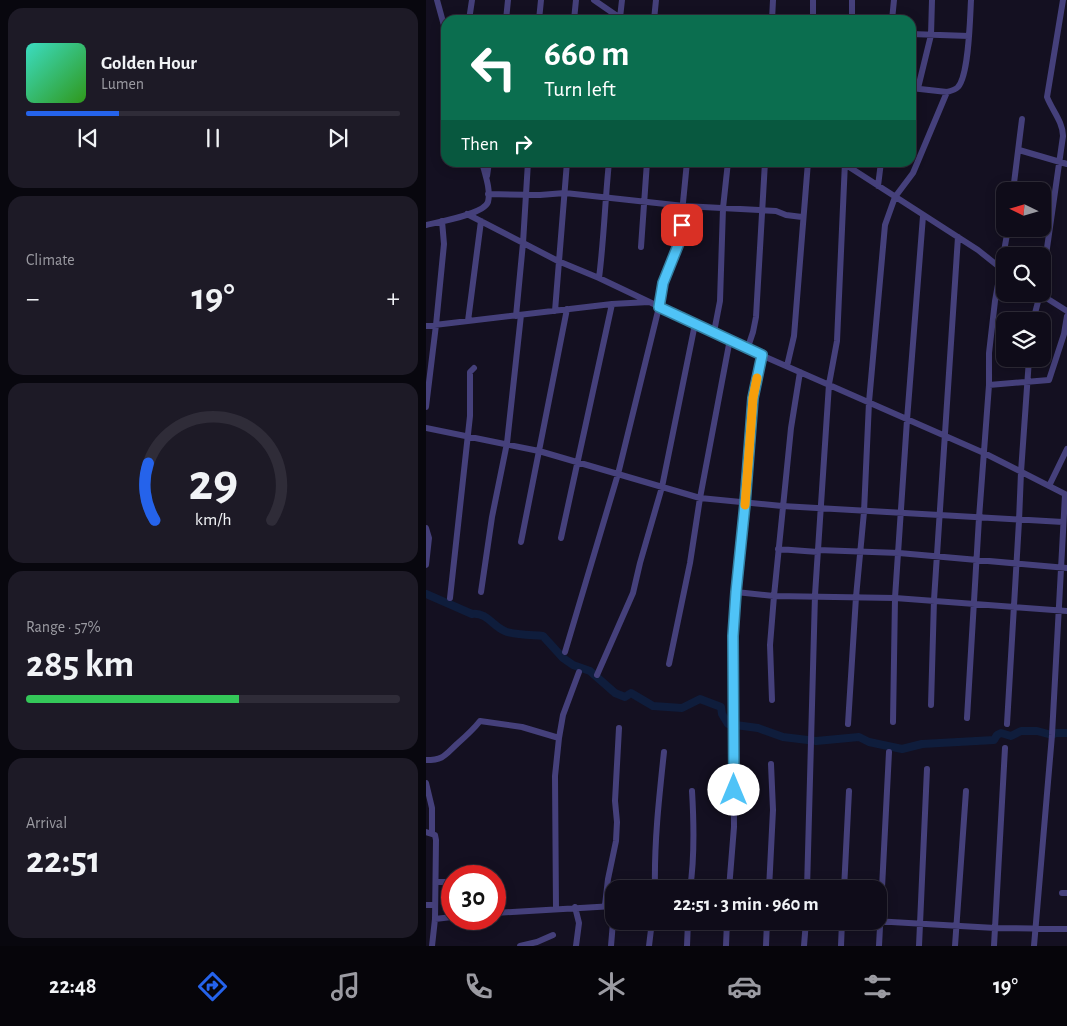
<!DOCTYPE html>
<html lang="en">
<head>
<meta charset="utf-8">
<style>
	body { margin:0; font-family:"Alegreya Sans",sans-serif; background:#1d1a26; color:#f1f3f6; height:100vh; display:flex; flex-direction:column; font-size:19px; white-space:nowrap }
	* { box-sizing:border-box; margin:0 }
	p { font-size:16px; color:#9b9ba2 }
	.icon { flex:none; width:28px; height:28px; fill:none; stroke:currentColor; stroke-width:2; stroke-linecap:round; stroke-linejoin:round }
	.map { position:relative; flex:1; overflow:hidden }
	.panel { display:flex; flex-direction:column; gap:8px; padding:8px; background:#08070e; width:426px }
	.panel>* { flex:none }
	.top-card { position:absolute; left:15px; top:15px; width:475px; height:152px; border-radius:15px; box-shadow:0 2px 12px #0003,0 0 0 1px #2f2c38; background:#0b6e4f; color:#fff; overflow:hidden }
	.needle { width:32px; rotate:275deg }
	.tools { position:absolute; left:570px; top:182px; display:grid; gap:10px }
	.tools a { display:grid; place-items:center; width:55px; height:55px; border-radius:10px; background:#0f0c19; box-shadow:0 2px 12px #0003,0 0 0 1px #2f2c38; font-size:25px }
	.speed { position:absolute; left:15px; top:865px; display:flex; gap:10px; font-size:25px; font-weight:700; text-align:center }
	.speed>* { display:grid; place-content:center; width:65px; height:65px; border-radius:50%; background:#0f0c19; box-shadow:0 2px 12px #0003,0 0 0 1px #2f2c38; line-height:1 }
	.speed .limit { border:8px solid #d22; background:#fff; color:#111 }
	.pin { position:absolute; display:grid; place-items:center; width:42px; height:42px; color:#fff; margin:-21px; border-radius:10px; box-shadow:0 2px 8px #0006 }
	.me { position:absolute; width:55px; margin:-28px; rotate:0deg; stroke-linejoin:round; filter:drop-shadow(0 0 4px #0008) }
	.turn { display:flex; align-items:center; gap:18px; height:105px; padding:0 20px; font-size:22px }
	.turn .icon { width:65px; height:65px; stroke-width:2.5 }
	.turn b { display:block; font-size:35px; line-height:42px }
	.then { display:flex; align-items:center; height:48px; padding:0 20px; background:#0003; gap:10px; font-size:19px }
	.big { font-size:38px; font-weight:600; line-height:1.1 }
	.panel .widget { flex:1; display:flex; flex-direction:column; justify-content:center; gap:8px; min-width:0; padding:0 18px; border-radius:15px; background:#1d1a26 }
	.panel .dial { align-items:center; gap:0 }
	.dial svg { height:130px; overflow:visible; fill:none; stroke:#2f2c38; stroke-width:7; stroke-linecap:round; text-anchor:middle }
	.dial text { fill:#f1f3f6; stroke:none }
	.song { display:flex; align-items:center; gap:15px }
	.cover { width:60px; height:60px; border-radius:8px; background:linear-gradient(135deg,hsl(170 70% 55%),hsl(110 70% 35%)) }
	.played { height:5px; border-radius:2px; background:linear-gradient(90deg,#2563eb 25%,#2f2c38 25%) }
	.keys { display:flex; justify-content:space-around; direction:ltr }
	.heat { display:flex; justify-content:space-between; align-items:center; font-size:28px; direction:ltr }
	.charge { height:8px; border-radius:4px; background:linear-gradient(90deg,#34c759 57%,#2f2c38 0) }
	.trip { position:absolute; left:179px; top:880px; width:282px; height:50px; border-radius:15px; background:#0f0c19; box-shadow:0 2px 12px #0003,0 0 0 1px #2f2c38; font-weight:600; line-height:50px; text-align:center }
	.tabs { display:flex; height:80px; justify-content:space-around; align-items:center; background:#06050a; color:#9b9ba2 }
	.tabs .icon { width:35px; height:35px }
	.tabs .on { color:#2563eb }
	.tabs b { font-size:22px; color:#f1f3f6 }
	main { display:flex; flex:1; min-height:0 }
	.map>svg:first-child { display:block }
	.lines { fill:none; stroke-linecap:round; stroke-linejoin:round }
	.river { stroke:#0f1d3c; stroke-width:8 }
	.minor { stroke:#45407b; stroke-width:6 }
	.route-casing { stroke:#337fa1; stroke-width:12 }
	.route { stroke:#4fc3f7; stroke-width:9 }
	.slow { stroke:#f59e0b; stroke-width:9 }
</style>
</head>
<body>
<main>
<section class="panel">
<div class="widget">
<div class="song"><i class="cover"></i><div><b>Golden Hour</b><p>Lumen</p></div></div>
<div class="played"></div>
<div class="keys"><svg class="icon" aria-label="previous" viewBox="0 0 24 24"><path d="M18 5L8 12l10 7zM5 5v14"/></svg><svg class="icon" aria-label="pause" viewBox="0 0 24 24"><path d="M8 5v14M16 5v14"/></svg><svg class="icon" aria-label="next" viewBox="0 0 24 24"><path d="M6 5l10 7-10 7zM19 5v14"/></svg></div>
</div>
<div class="widget"><p>Climate</p>
<div class="heat"><a>−</a><b class="big">19°</b><a>+</a></div>
</div>
<div class="widget dial"><svg viewBox="0 0 100 80">
<path d="M14 69A42 42 0 1 1 86 69"/>
<path d="M14 69A42 42 0 0 1 10 34" stroke="#2563eb"/>
<text x="50" y="56" font-size="32" font-weight="700">29</text>
<text x="50" y="72" font-size="11">km/h</text>
</svg></div>
<div class="widget"><p>Range · 57%</p><b class="big">285 km</b><div class="charge"></div></div>
<div class="widget"><p>Arrival</p><b class="big">22:51</b></div>
</section>
<div class="map">
<svg width="641" height="946" viewBox="0 0 641 946">
	<rect width="100%" height="100%" fill="#141021"/>
	<g class="lines">
		<path class="river" d="M0 594 46 614C62 612 67 628 81 632 92 635 105 635 117 636L137 658 147 665 164 671 189 693 199 697 205 693 227 706 256 708 274 699 295 707 296 714 302 724 332 728 357 737 390 741 433 737 443 742 476 749 496 744 568 740 571 735 575 733 585 736 595 731H611L626 735 630 733H641"/>
		<path class="minor" d="M11 0 20 33
			M168 0 197 20
			M194 18 196 0
			M43 20 46 0
			M80 20 82 0
			M113 20 115 0
			M148 20 150 0
			M228 20 230 0
			M346 20 347 0
			M387 20V0
			M426 20V0
			M466 20 468 0
			M485 34 543 36
			M485 88 521 92
			M492 88 505 35 506 0
			M593 150 641 164
			M417 163 552 250 577 270
			M61 176 63 162
			M452 186 455 162
			M587 191 596 119
			M62 194 114 195 139 193 258 206 350 211 360 215 376 217
			M41 214 132 261 173 278 335 355 558 453 641 495
			M0 225C13 222 58 214 62 202 65 190 59 174 56 162
			M215 247 221 162
			M173 278C178 239 179 201 183 162
			M616 283 637 136C637 122 626 110 621 97L637 0
			M129 311 141 162
			M90 316 97 243 102 162
			M42 321 55 221
			M607 321 614 294 641 311
			M0 326 186 304 223 302
			M288 332 294 301 297 208 302 162
			M322 347 327 332 330 317 339 162
			M361 366 368 336 382 162
			M563 385 623 380 638 334 641 316
			M0 407 10 325 18 244 16 221
			M0 428 113 451 274 498 356 506 637 522
			M623 486 641 449
			M0 528 3 538 0 565
			M135 538 186 304
			M95 542 141 309
			M352 549 392 552
			M392 550 473 553 641 568
			M55 592 66 517 81 443 95 315
			M310 592 348 596 469 598 641 611
			M24 598 44 416V372L48 368
			M139 652 192 474 233 307 241 270 253 243 261 162
			M243 664 264 563 274 498 304 339
			M171 675 207 593 214 563 236 487 269 324
			M346 700 344 645 348 596 365 428 374 372
			M505 705 508 600 532 237
			M541 718 553 518 563 385V353L569 301 582 229
			M467 722 469 598 481 420 497 216
			M422 724 430 597 438 512 443 402 459 225 469 197 487 173 521 92C525 91 529 90 532 87 543 75 544 18 545 0
			M581 724 593 521 595 472 603 359
			M0 760C18 760 19 755 31 744 39 737 47 730 54 721L96 727 133 738
			M0 783 6 808V833
			M0 832 9 835 10 840 9 919 6 946
			M10 882H26
			M69 883H73
			M229 889C228 843 233 798 238 752
			M264 889C269 856 268 824 266 791
			M303 889 308 827 307 636 327 398 335 355
			M343 889 347 810 345 764
			M381 889 389 595 403 384 411 341 419 162
			M418 889 423 791
			M636 893H641
			M0 905H9
			M179 905 182 879 190 841 191 822 189 801 193 728
			M149 907 153 923 150 946
			M130 909 129 776 133 738 137 715 153 672
			M69 913 188 906
			M9 919 26 917
			M448 921 569 928 641 929
			M94 946 111 942 127 935
			M185 946 188 910
			M223 946 226 921
			M261 946 262 921
			M300 946 301 921
			M340 946 341 921
			M378 946 380 921
			M415 946 416 921
			M453 946 463 752
			M493 946 501 769
			M529 946 540 791
			M568 946 579 748
			M608 946 626 735 639 495"/>
	</g>
	<g class="lines">
		<defs>
			<path id="route" d="M256 225 253 243 237 283 233 307 336 355 327 398 319 504 310 592 307 636 308 790"/>
		</defs>
		<use href="#route" class="route-casing"/>
		<use href="#route" class="route"/>
		<path class="slow" d="M319 505 327 398 331 378"/>
	</g>
</svg>
<div class="tools">
<a><svg class="needle" viewBox="-14 -14 28 28"><path d="M0-13l5 13h-10z" fill="#e53935"/><path d="M0 13l5-13h-10z" fill="#9b9ba2"/></svg></a>
<a><svg class="icon" aria-label="search" viewBox="0 0 24 24"><circle cx="10" cy="10" r="6"/><path d="M15 15l6 6"/></svg></a>
<a><svg class="icon" aria-label="layers" viewBox="0 0 24 24"><path d="M12 4l9 5-9 5-9-5zM3 14l9 5 9-5"/></svg></a>
</div>
<div class="speed"><div class="limit">30</div></div>
<div class="pin" style="left:256px;top:225px;background:#d93025"><svg class="icon" aria-label="arrive" viewBox="0 0 24 24"><path d="M6 21V4h12l-3 4 3 4H6"/></svg></div>
<svg class="me" style="left:308px;top:790px" viewBox="-20 -20 40 40"><circle r="19" fill="#fff"/><path d="M0-13L10 11 0 6-10 11z" fill="#4fc3f7"/></svg>
<div class="trip">22:51 · 3 min · 960 m</div>
<div class="top-card">
<div class="turn"><svg class="icon" aria-label="left" viewBox="0 0 24 24"><path d="M17 20v-9H6M10 6l-5 5 5 5"/></svg><div><b>660 m</b>Turn left</div></div>
<div class="then">Then<svg class="icon" aria-label="right" viewBox="0 0 24 24"><path d="M7 20v-9h11M14 6l5 5-5 5"/></svg></div>
</div>
</div>
</main>
<nav class="tabs">
<b>22:48</b>
<svg class="icon on" aria-label="directions" viewBox="0 0 24 24"><path d="M12 3l9 9-9 9-9-9zM9 14v-3h6M13 9l2 2-2 2"/></svg>
<svg class="icon" aria-label="music" viewBox="0 0 24 24"><path d="M9 18V5l10-2v13"/><circle cx="6" cy="18" r="3"/><circle cx="16" cy="16" r="3"/></svg>
<svg class="icon" aria-label="phone" viewBox="0 0 24 24"><path d="M5 4h4l2 5-3 2q2 4 5 5l2-3 5 2v4C11 20 4 13 5 4z"/></svg>
<svg class="icon" aria-label="climate" viewBox="0 0 24 24"><path d="M12 3v18M4 7l16 10M4 17L20 7"/></svg>
<svg class="icon" aria-label="car" viewBox="0 0 24 24"><path d="M5 17H2v-5l4-1 3-4h7l3 4 3 1v5h-3M9 17h6M6 11h13"/><circle cx="7" cy="17" r="2"/><circle cx="17" cy="17" r="2"/></svg>
<svg class="icon" aria-label="filters" viewBox="0 0 24 24"><path d="M4 7h16M4 17h16"/><circle cx="9" cy="7" r="2"/><circle cx="15" cy="17" r="2"/></svg>
<b>19°</b>
</nav>
</body>
</html>
